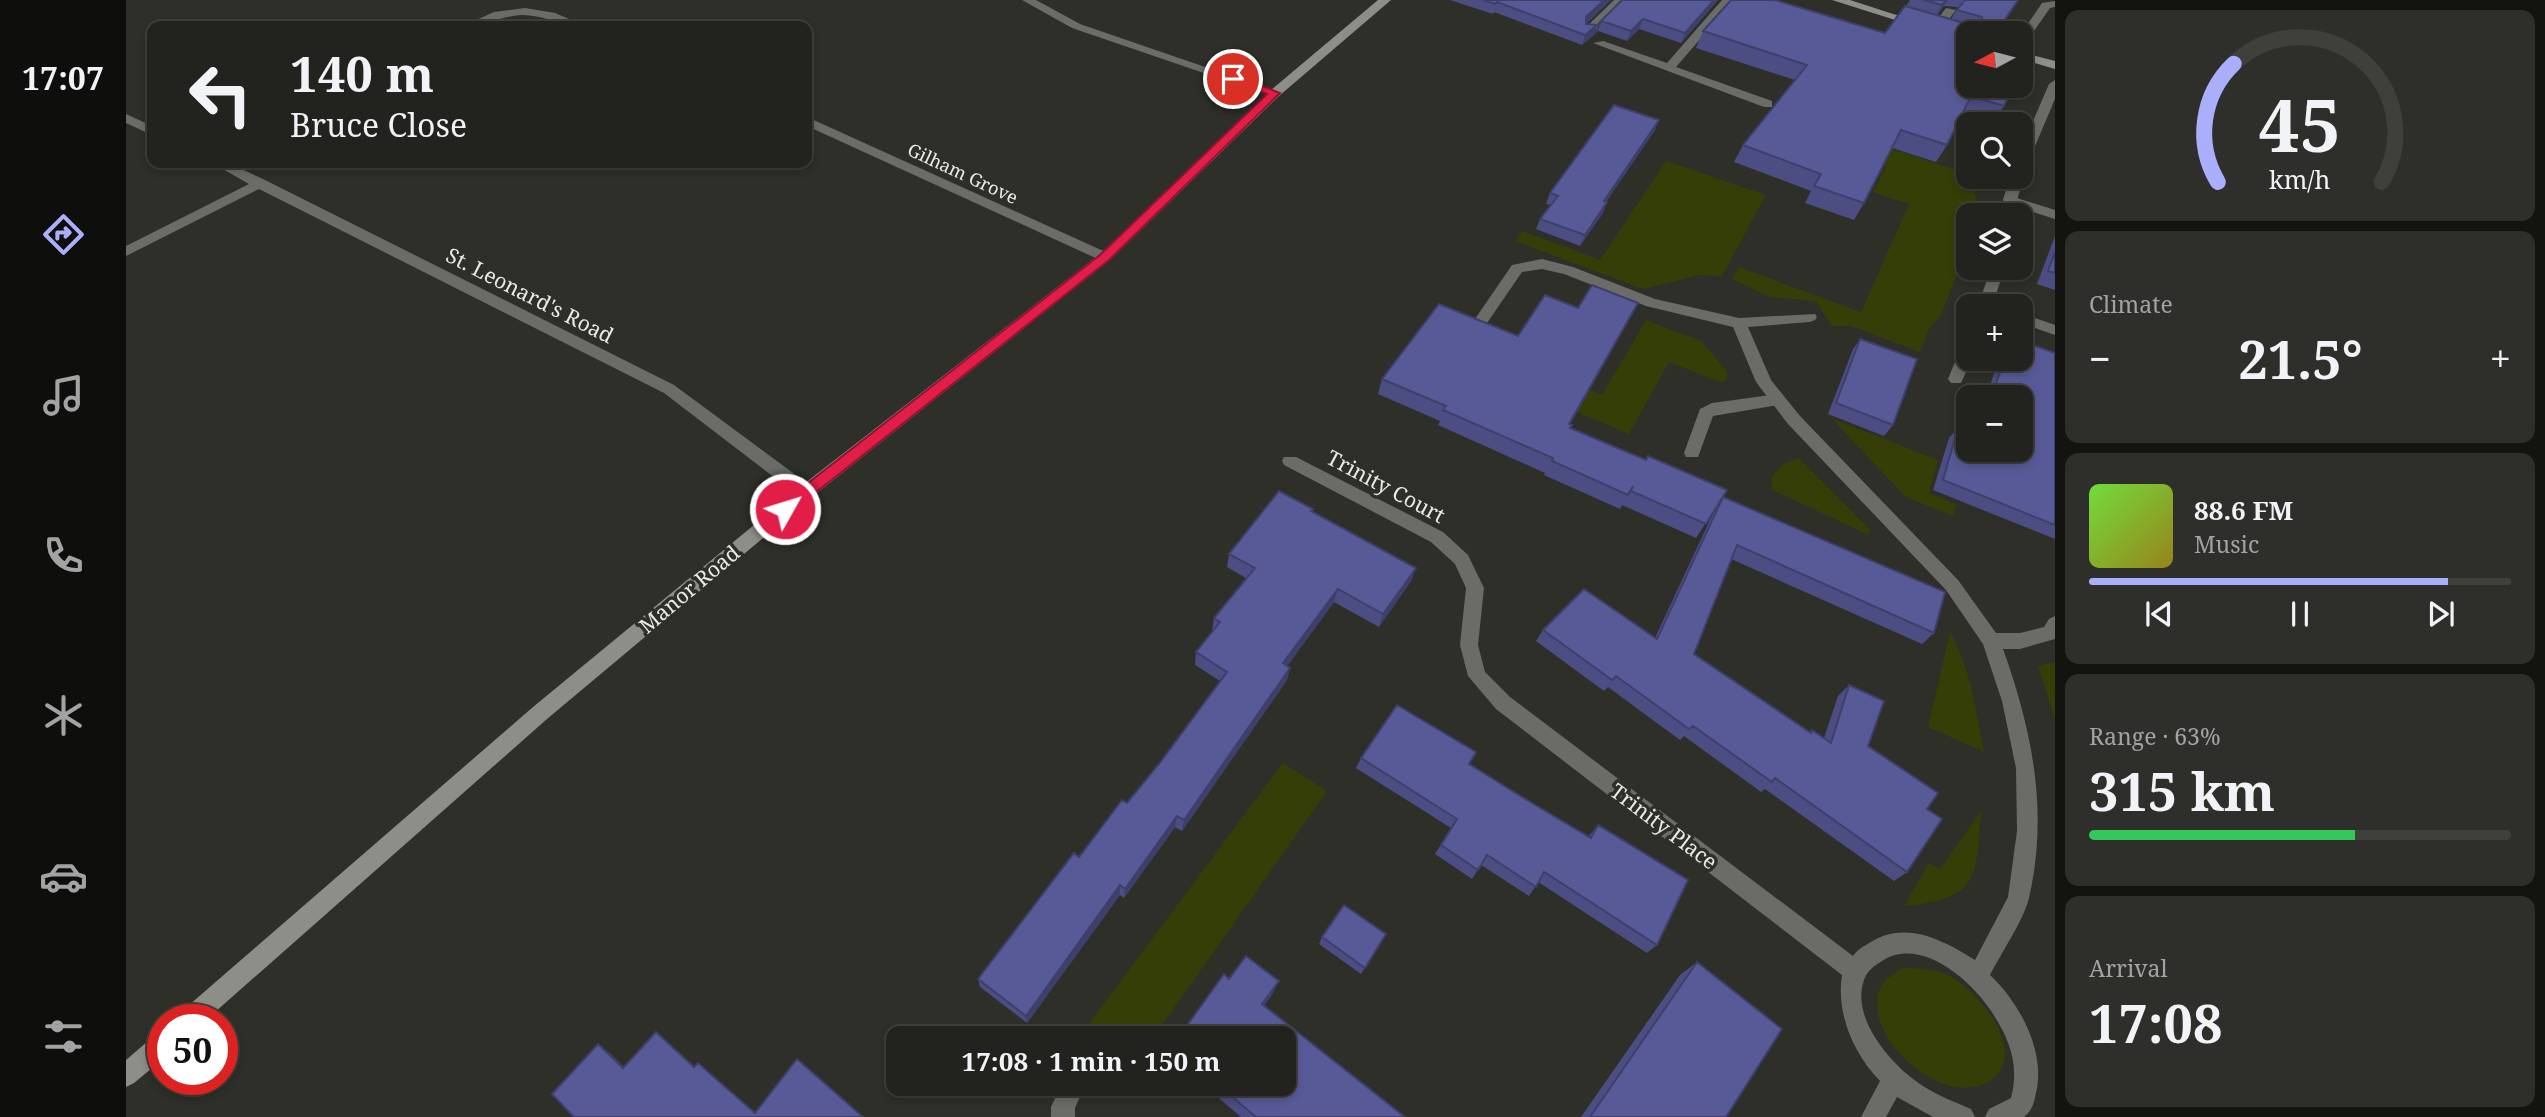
<!DOCTYPE html>
<html lang="en">
<head>
<meta charset="utf-8">
<style>
	body { margin:0; font-family:"Noto Serif",serif; background:#2e2f2b; color:#f1f3f6; height:100vh; display:flex; flex-direction:column; font-size:26px; white-space:nowrap }
	* { box-sizing:border-box; margin:0 }
	p { font-size:23px; color:#a2a4a4 }
	.icon { flex:none; width:38px; height:38px; fill:none; stroke:currentColor; stroke-width:2; stroke-linecap:round; stroke-linejoin:round }
	.map { position:relative; flex:1; overflow:hidden }
	.details { display:flex; flex-direction:column; gap:10px; padding:10px; background:#131310; width:490px }
	.details>* { flex:none }
	.hud { position:absolute; left:21px; top:21px; width:665px; height:147px; border-radius:14px; box-shadow:0 4px 10px #0003,0 0 0 2px #3f403c; background:#22231e; color:#f1f3f6; overflow:hidden }
	.needle { width:46px; rotate:263deg }
	.buttons { position:absolute; left:1830px; top:21px; display:grid; gap:14px }
	.buttons a { display:grid; place-items:center; width:77px; height:77px; border-radius:14px; background:#22231e; box-shadow:0 4px 10px #0003,0 0 0 2px #3f403c; font-size:35px }
	.speed { position:absolute; left:21px; top:1004px; display:flex; gap:14px; font-size:35px; font-weight:700; text-align:center }
	.speed>* { display:grid; place-content:center; width:91px; height:91px; border-radius:50%; background:#22231e; box-shadow:0 4px 10px #0003,0 0 0 2px #3f403c; line-height:1 }
	.speed .limit { border:10px solid #d22; background:#fff; color:#111 }
	.pin { position:absolute; display:grid; place-items:center; width:60px; height:60px; color:#fff; margin:-30px; border:4px solid #fff; border-radius:50%; box-shadow:0 2px 7px #0007 }
	.me { position:absolute; width:77px; margin:-38px; rotate:51deg; stroke-linejoin:round; filter:drop-shadow(0 0 5px #0008) }
	.turn { display:flex; align-items:center; gap:24px; height:147px; padding:0 28px; font-size:32px }
	.turn .icon { width:91px; height:91px; stroke-width:2.5 }
	.turn b { display:block; font-size:49px; line-height:60px }
	.big { font-size:52px; font-weight:700; line-height:1.1 }
	.details .card { flex:1; display:flex; flex-direction:column; justify-content:center; gap:10px; min-width:0; padding:0 24px; border-radius:14px; background:#2e2f2b }
	.details .dial { align-items:center; gap:0 }
	.dial svg { height:182px; overflow:visible; fill:none; stroke:#3f403c; stroke-width:7; stroke-linecap:round; text-anchor:middle }
	.dial text { fill:#f1f3f6; stroke:none }
	.song { display:flex; align-items:center; gap:21px }
	.cover { width:84px; height:84px; border-radius:10px; background:linear-gradient(135deg,hsl(100 70% 55%),hsl(50 70% 35%)) }
	.played { height:7px; border-radius:4px; background:linear-gradient(90deg,#abaffb 85%,#3f403c 85%) }
	.keys { display:flex; justify-content:space-around; direction:ltr }
	.heat { display:flex; justify-content:space-between; align-items:center; font-size:38px; direction:ltr }
	.charge { height:10px; border-radius:5px; background:linear-gradient(90deg,#34c759 63%,#3f403c 0) }
	.trip { position:absolute; left:760px; top:1026px; width:410px; height:70px; border-radius:14px; background:#22231e; box-shadow:0 4px 10px #0003,0 0 0 2px #3f403c; font-weight:700; line-height:70px; text-align:center }
	main { display:flex; flex:1; min-height:0 }
	.tabs { display:flex; flex-direction:column; width:126px; justify-content:space-around; align-items:center; background:#0e0e0c; color:#a2a4a4 }
	.tabs .icon { width:49px; height:49px }
	.tabs .on { color:#abaffb }
	.tabs b { font-size:32px; color:#f1f3f6 }
	.map>svg:first-child { display:block }
	.green { fill:#363e07 }
	.lines { fill:none; stroke-linecap:round; stroke-linejoin:round }
	.lane { fill:#6b6c68; fill-rule:evenodd }
	.street { fill:#6b6c68; fill-rule:evenodd }
	.secondary { fill:#8d8e88; fill-rule:evenodd }
	.wall { fill:#4c4d82; fill-rule:evenodd }
	.shaded-wall { fill:#3e3f6a }
	.building { fill:#585a97; stroke:#3e3f6a; stroke-width:2 }
	.route { fill:#e11d48; stroke:#92132f; stroke-width:2 }
	.labels { text-anchor:middle; dominant-baseline:central; stroke-width:7; stroke-linejoin:round; paint-order:stroke }
	.far-street-label { font-size:18px; fill:#e9eae5; stroke:#2d2f28 }
	.street-label { font-size:21px; fill:#e9eae5; stroke:#2d2f28 }
</style>
</head>
<body>
<main>
<nav class="tabs">
<b>17:07</b>
<svg class="icon on" aria-label="directions" viewBox="0 0 24 24"><path d="M12 3l9 9-9 9-9-9zM9 14v-3h6M13 9l2 2-2 2"/></svg>
<svg class="icon" aria-label="music" viewBox="0 0 24 24"><path d="M9 18V5l10-2v13"/><circle cx="6" cy="18" r="3"/><circle cx="16" cy="16" r="3"/></svg>
<svg class="icon" aria-label="phone" viewBox="0 0 24 24"><path d="M5 4h4l2 5-3 2q2 4 5 5l2-3 5 2v4C11 20 4 13 5 4z"/></svg>
<svg class="icon" aria-label="climate" viewBox="0 0 24 24"><path d="M12 3v18M4 7l16 10M4 17L20 7"/></svg>
<svg class="icon" aria-label="car" viewBox="0 0 24 24"><path d="M5 17H2v-5l4-1 3-4h7l3 4 3 1v5h-3M9 17h6M6 11h13"/><circle cx="7" cy="17" r="2"/><circle cx="17" cy="17" r="2"/></svg>
<svg class="icon" aria-label="filters" viewBox="0 0 24 24"><path d="M4 7h16M4 17h16"/><circle cx="9" cy="7" r="2"/><circle cx="15" cy="17" r="2"/></svg>
</nav>
<div class="map">
<svg width="1929" height="1117" viewBox="0 0 1929 1117">
	<rect width="100%" height="100%" fill="#2d2f28"/>
	<path class="green" d="M1716 133 1843 174V177H1854L1848 192 1855 214 1843 215V244L1815 315 1803 329 1794 352 1725 326H1706L1690 301 1644 297 1606 279 1613 267 1735 312 1783 204 1747 192 1760 166 1707 148Z
		M1540 161 1640 195 1596 276 1573 275 1517 289 1389 241 1396 231 1474 260Z
		M1520 320 1575 341 1601 371V378L1596 383 1543 362 1503 434 1367 376 1413 369 1476 395Z
		M1705 418 1812 460 1803 493 1830 504 1827 516 1780 497Z
		M1673 458 1745 531 1743 535 1646 490V476L1657 464Z
		M1824 632C1845 669 1850 711 1858 752L1802 727Z
		M1929 662V720L1912 666Z
		M1157 763 1201 791 1027 1038H976L961 1026Z
		M1855 811C1850 880 1853 899 1778 906L1803 863 1814 869Z
		M1777 968C1793 968 1809 969 1824 976 1854 992 1906 1055 1862 1082 1818 1108 1741 1042 1752 994 1755 981 1766 975 1777 968Z"/>
	<g class="lines">
		<path class="lane" d="M1488 0H1500L1466 33H1458V29Z
			M1596 0H1608L1550 67 1646 101V107H1638L1467 43 1477 41 1541 63Z
			M1929 1V7L1924 8 1904 37H1896L1895 34 1916 3Z
			M1820 8 1830 10 1814 31H1806L1804 29Z
			M1884 196 1929 210V219L1879 203V197Z
			M1652 394 1660 400 1658 404 1587 416 1572 457H1560L1558 453 1574 409 1586 403Z"/>
		<path class="street" d="M896 0H910L954 24 1155 93 1145 96 946 28Z
			M399 8 429 13 460 26C438 27 418 15 396 15 375 16 357 27 337 26L368 12Z
			M1929 80V99L1901 165 1895 169V149L1923 84Z
			M0 114 26 126V135L0 123Z
			M681 117 984 254 986 257 984 260H974L681 126Z
			M86 163H102L139 180 548 385 686 487 688 492 686 497H674L538 393 133 189 0 256V246L123 184Z
			M1895 174 1898 177 1891 200 1895 215H1881L1877 200 1884 177H1895Z
			M1416 259 1447 267 1529 299 1613 318 1689 314 1691 317 1689 320 1684 322 1622 327 1645 380 1674 416 1832 580 1870 633H1894L1918 627 1923 619 1929 616V639L1894 649H1877C1906 730 1923 811 1903 898 1897 921 1876 952 1864 975 1894 1003 1920 1052 1910 1093 1908 1103 1906 1111 1898 1117H1859L1863 1109 1885 1098C1894 1064 1883 1037 1863 1008 1843 979 1794 936 1756 961 1748 966 1741 971 1738 980 1724 1019 1767 1067 1797 1086 1812 1096 1829 1102 1845 1109L1849 1117H1807L1771 1097 1760 1117H1735L1754 1081C1727 1053 1710 1013 1716 975L1370 709 1342 676 1334 645 1340 588 1329 564 1305 542 1158 465 1156 461 1158 457H1170L1317 532 1342 555 1358 588 1352 645 1359 672 1384 697 1727 956C1732 949 1738 946 1745 942 1779 920 1818 940 1849 960L1882 897 1891 831 1890 768 1876 701 1857 644 1820 590 1662 424 1630 382 1607 327 1520 306 1438 274 1416 269 1396 272 1361 323H1351L1349 319 1386 265Z
			M1865 268H1879L1866 306H1852Z
			M1895 313 1929 325V335L1895 323Z
			M1843 342V359H1846L1835 383H1825L1822 379 1835 347Z
			M936 1083H960L949 1108V1117H925V1107Z"/>
		<path class="secondary" d="M1252 0H1265L1153 96 984 260 686 497 421 719 80 1020H52L55 1012 407 707 674 487 974 254 1145 90Z
			M1706 0H1724L1798 24 1788 26Z
			M1895 52 1929 61V69L1895 59Z
			M37 1032V1059L8 1083 0 1087V1060L29 1035Z"/>
	</g>
	<path class="wall" d="M1324 0H1485L1460 24 1468 35 1456 45 1368 12 1367 14Z
		M1496 0H1592L1555 43 1513 29 1501 41 1472 31 1469 34 1472 24Z
		M1784 0H1892L1870 33H1843V86L1878 106 1867 123 1837 113 1821 145 1810 162 1766 148 1738 203 1728 220 1679 203 1685 191 1608 162 1617 145 1669 80 1570 48 1577 31 1759 33 1780 6ZM1818 6 1831 7V9L1825 19 1811 15Z
		M1529 130 1480 202 1477 213 1454 246 1410 229 1414 219 1425 205 1420 204 1424 193Z
		M1929 236V290L1911 284Z
		M1512 303 1504 318 1444 424 1445 429 1597 497 1808 633 1796 644 1605 559 1568 654 1684 732 1686 730 1698 738 1712 696 1723 685 1742 746 1801 809 1781 872 1768 881 1639 789 1635 792 1558 736 1554 740 1482 687 1478 691 1410 641 1417 630 1529 638 1589 509 1570 538 1496 505 1499 500 1494 509 1418 475 1419 473 1312 425 1314 421 1252 394 1256 379 1392 336 1452 308Z
		M1734 339 1767 425 1758 436 1702 414 1727 349Z
		M1929 353V539L1807 490 1823 438 1832 428 1843 450 1895 397H1860L1873 359H1895Z
		M1186 512 1290 568 1285 581 1253 627 1208 602 1161 666 1164 668 1161 680 1056 831 1049 827 998 898 994 895 901 1023 854 987 852 979 953 857 1001 803 1033 764 1094 681 1069 665 1070 652 1087 632 1086 631 1088 618 1120 578 1101 567 1103 554Z
		M1235 758 1344 764 1462 837 1472 825 1531 945 1521 953 1412 882 1403 896 1355 865 1346 879 1309 854 1325 828 1230 768Z
		M1260 934 1235 974 1193 944 1196 937Z
		M1571 962 1600 1117H1455L1554 975Z
		M1103 979 1147 993 1138 1006 1279 1117H1115L1075 1083H1157Z"/>
	<path class="shaded-wall" d="M1478 0H1485L1456 27 1460 17Z
		M1588 0H1592L1555 43 1559 33Z
		M1820 0H1822L1806 22 1816 5Z
		M1517 19 1513 29 1501 41 1505 31Z
		M1476 21 1472 31 1469 34 1472 24Z
		M1471 25 1468 35 1456 45 1459 35Z
		M1533 120 1529 130 1473 211 1478 201Z
		M1481 202 1477 213 1454 246 1459 235Z
		M1512 303 1504 318 1436 439 1443 424Z
		M1290 568 1285 581 1253 627 1257 614Z
		M1212 589 1208 602 1154 676 1157 663Z
		M1164 668 1161 680 1056 831 1058 820Z
		M1051 816 1049 827 998 898 999 889Z
		M994 885V895L901 1023 900 1016Z
		M1153 981 1147 993 1131 1016 1136 1004Z
		M472 1044 485 1054 509 1077 497 1068Z"/>
	<path class="building" d="M1358 0H1478L1460 17V24L1471 25 1459 35 1371 2 1369 4Z
		M1496 0H1588L1559 33 1517 19 1505 31 1476 21 1472 24Z
		M1605 0H1649L1759 33 1779 6 1855 28 1856 17 1831 10 1839 0H1892L1870 33H1843V86H1888L1878 106 1845 96 1821 145 1775 130 1738 203 1688 186 1695 174 1617 145 1681 65 1577 31Z
		M1798 0H1820L1816 5Z
		M1488 105 1533 120 1478 201 1481 202 1459 235 1414 219 1432 196 1424 193Z
		M1929 252V273L1922 271Z
		M1466 285 1512 303 1443 424 1446 425 1444 428 1520 460 1522 456 1601 490 1580 524 1505 491 1507 486 1502 495 1426 461 1427 458 1317 410 1320 406 1256 379 1313 304 1392 336 1419 295 1452 308Z
		M1734 339 1791 359 1767 425 1710 403Z
		M1895 341 1929 353V525L1817 480 1832 428 1843 431V450H1895V397H1865L1879 359H1895Z
		M1153 491 1187 509 1185 511 1290 568 1257 614 1212 589 1157 663 1164 668 1058 820 1051 816 999 889 994 885 900 1016 852 979 948 853 953 857 996 800 1001 803 1033 764 1101 672 1070 652 1094 622 1088 618 1129 568 1103 554Z
		M1597 497 1819 592 1808 633 1611 545 1568 654 1685 733 1686 730 1705 743 1723 685 1758 701 1742 746 1812 793 1801 809 1816 819 1781 872 1649 778 1646 782 1567 726 1563 729 1490 676 1486 680 1417 630 1458 589 1531 639Z
		M1271 705 1350 752 1343 764 1401 800 1465 838 1472 825 1562 880 1531 945 1418 872 1410 887 1361 855 1352 870 1315 845 1331 819 1235 758Z
		M1218 905 1260 934 1239 968 1196 937Z
		M1120 956 1153 981 1136 1004 1279 1117H1130L1090 1083H1157V1038H1052L1098 974 1103 979Z
		M1571 962 1656 1029 1600 1117H1464Z
		M530 1032 568 1067 572 1063 629 1113 671 1059 737 1117H448L426 1094 472 1044 497 1068Z"/>
	<path class="route" d="M1103 76H1111L1154 93 983 260 664 513H654L651 509 654 505 974 255 1141 94 1103 81Z"/>
	<g class="labels">
		<g class="far-street-label">
			<text transform="translate(837 173) rotate(25)">Gilham Grove</text>
		</g>
		<g class="street-label">
			<text transform="translate(404 295) rotate(27)">St. Leonard's Road</text>
			<text transform="translate(1260 486) rotate(28)">Trinity Court</text>
			<text transform="translate(563 589) rotate(-40)">Manor Road</text>
			<text transform="translate(1538 826) rotate(37)">Trinity Place</text>
		</g>
	</g>
</svg>
<div class="buttons">
<a><svg class="needle" viewBox="-14 -14 28 28"><path d="M0-13l5 13h-10z" fill="#e53935"/><path d="M0 13l5-13h-10z" fill="#a2a4a4"/></svg></a>
<a><svg class="icon" aria-label="search" viewBox="0 0 24 24"><circle cx="10" cy="10" r="6"/><path d="M15 15l6 6"/></svg></a>
<a><svg class="icon" aria-label="layers" viewBox="0 0 24 24"><path d="M12 4l9 5-9 5-9-5zM3 14l9 5 9-5"/></svg></a>
<a>+</a>
<a>−</a>
</div>
<div class="speed"><div class="limit">50</div></div>
<div class="pin" style="left:1107px;top:79px;background:#d93025"><svg class="icon" aria-label="arrive" viewBox="0 0 24 24"><path d="M6 21V4h12l-3 4 3 4H6"/></svg></div>
<svg class="me" style="left:659px;top:509px" viewBox="-20 -20 40 40"><circle r="17" fill="#e11d48" stroke="#fff" stroke-width="3"/><path d="M0-11L8 9 0 5-8 9z" fill="#fff"/></svg>
<div class="trip">17:08 · 1 min · 150 m</div>
<div class="hud">
<div class="turn"><svg class="icon" aria-label="left" viewBox="0 0 24 24"><path d="M17 20v-9H6M10 6l-5 5 5 5"/></svg><div><b>140 m</b>Bruce Close</div></div>
</div>
</div>
<section class="details">
<div class="card dial"><svg viewBox="0 0 100 80">
<path d="M14 69A42 42 0 1 1 86 69"/>
<path d="M14 69A42 42 0 0 1 21 17" stroke="#abaffb"/>
<text x="50" y="56" font-size="32" font-weight="700">45</text>
<text x="50" y="72" font-size="11">km/h</text>
</svg></div>
<div class="card"><p>Climate</p>
<div class="heat"><a>−</a><b class="big">21.5°</b><a>+</a></div>
</div>
<div class="card">
<div class="song"><i class="cover"></i><div><b>88.6 FM</b><p>Music</p></div></div>
<div class="played"></div>
<div class="keys"><svg class="icon" aria-label="previous" viewBox="0 0 24 24"><path d="M18 5L8 12l10 7zM5 5v14"/></svg><svg class="icon" aria-label="pause" viewBox="0 0 24 24"><path d="M8 5v14M16 5v14"/></svg><svg class="icon" aria-label="next" viewBox="0 0 24 24"><path d="M6 5l10 7-10 7zM19 5v14"/></svg></div>
</div>
<div class="card"><p>Range · 63%</p><b class="big">315 km</b><div class="charge"></div></div>
<div class="card"><p>Arrival</p><b class="big">17:08</b></div>
</section>
</main>
</body>
</html>
